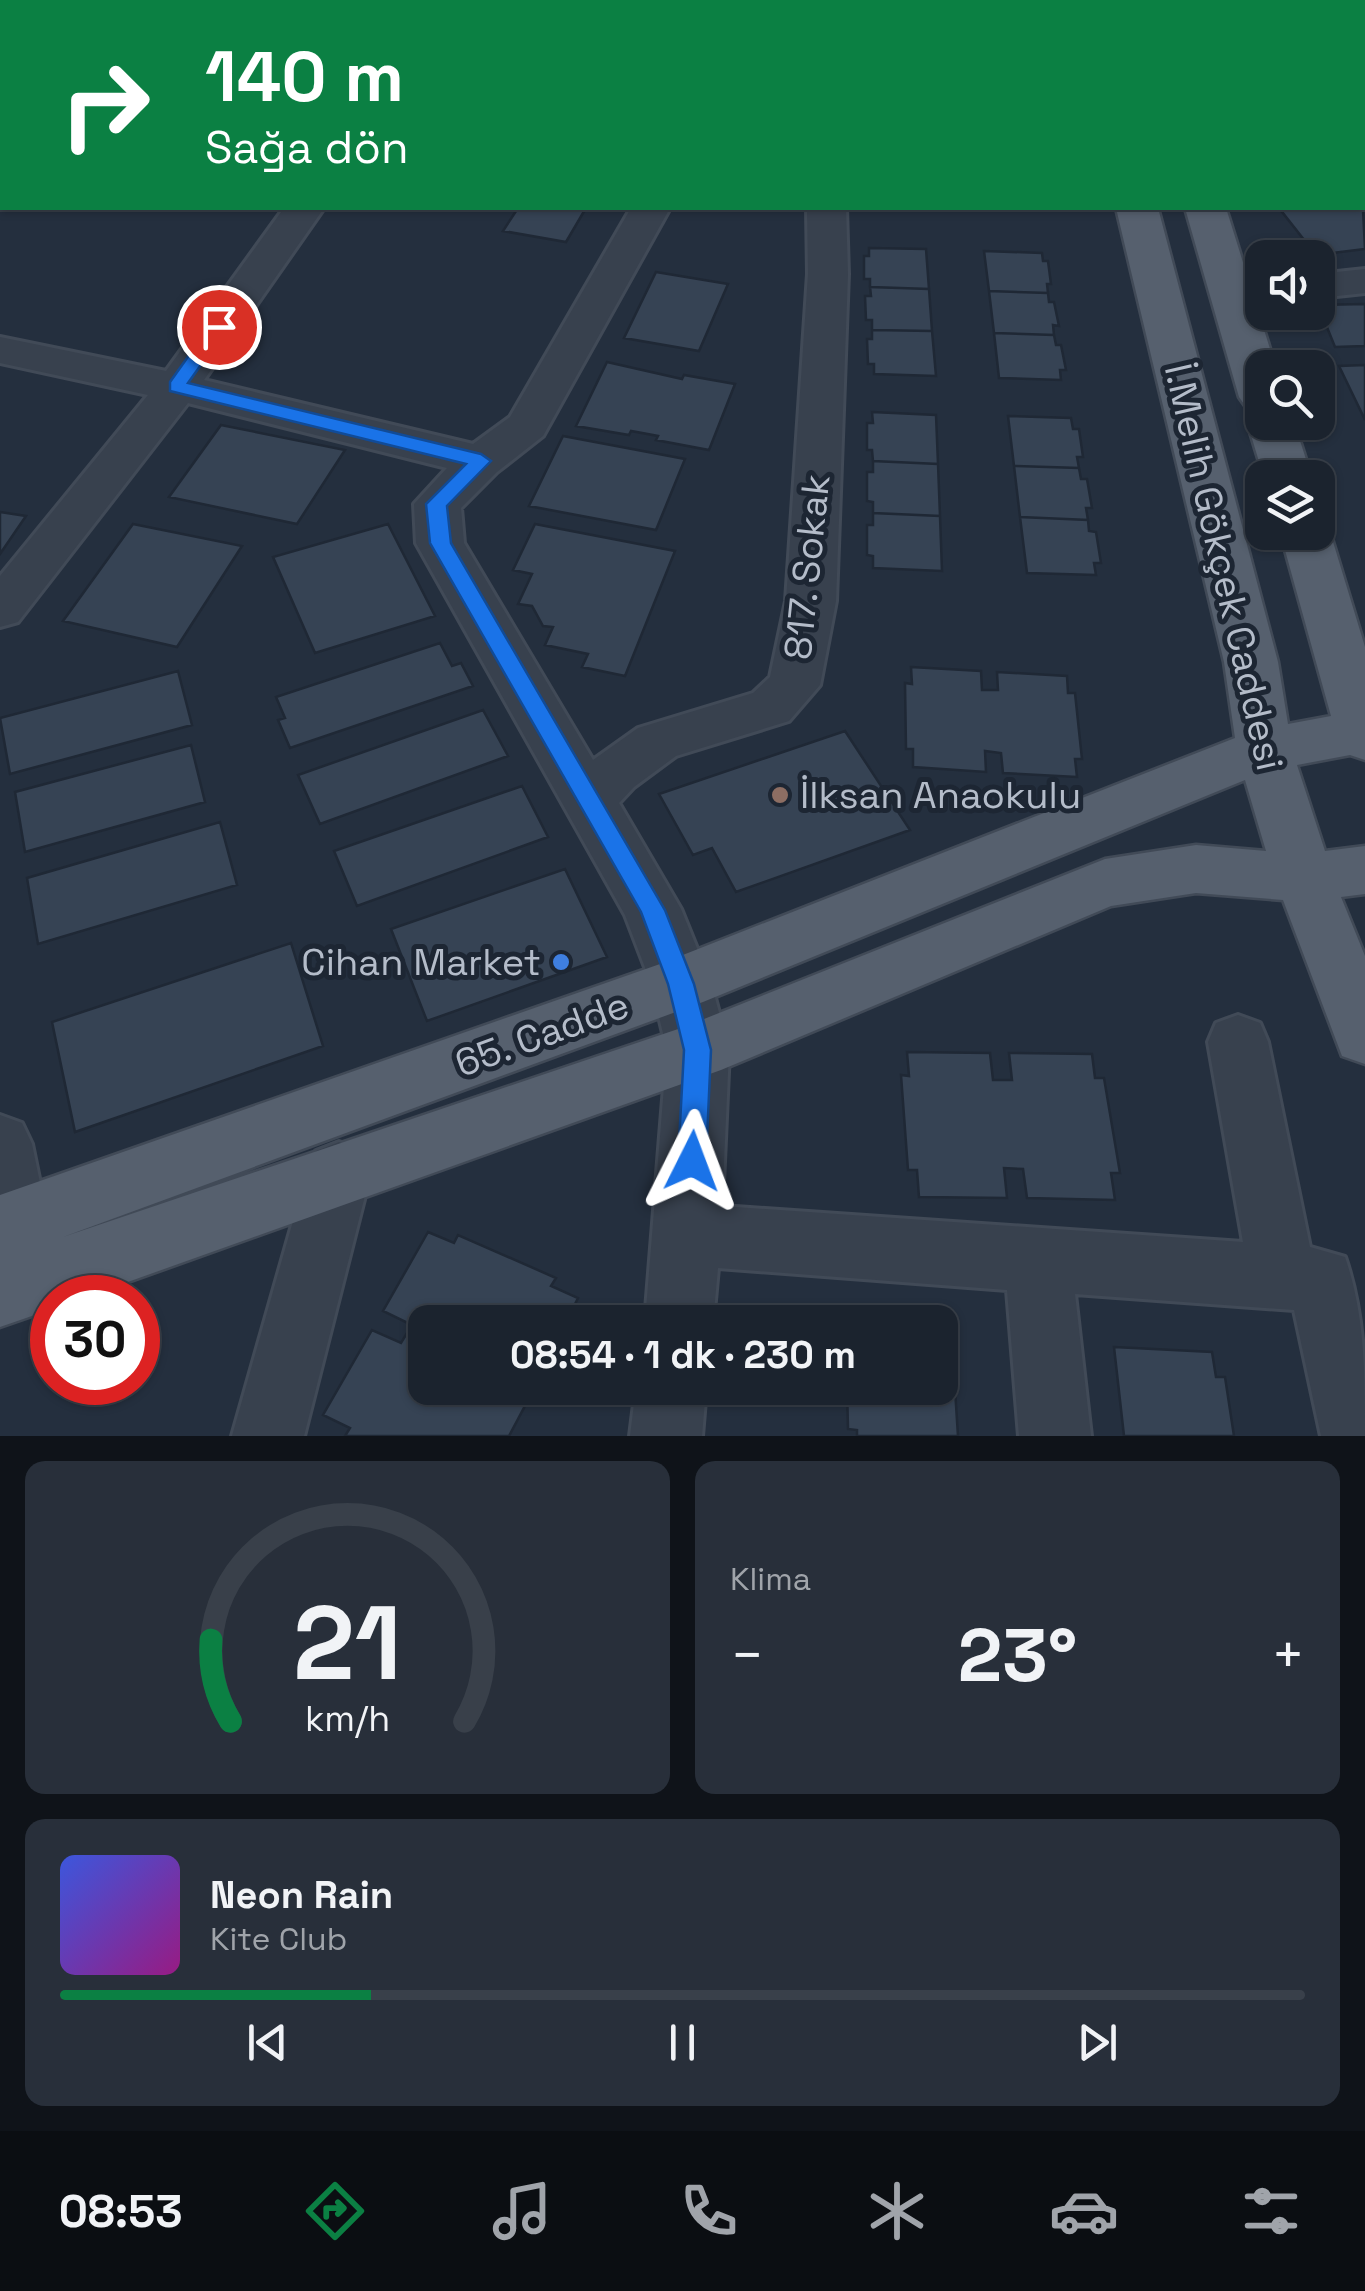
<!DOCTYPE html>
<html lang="tr">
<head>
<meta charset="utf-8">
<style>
	body { margin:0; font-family:"Space Grotesk",sans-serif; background:#282f3a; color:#f1f3f6; height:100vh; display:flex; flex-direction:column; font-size:38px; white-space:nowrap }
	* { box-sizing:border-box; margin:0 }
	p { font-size:32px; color:#a0a4aa }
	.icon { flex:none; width:55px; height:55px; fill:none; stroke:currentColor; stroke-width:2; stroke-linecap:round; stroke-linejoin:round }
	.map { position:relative; height:1436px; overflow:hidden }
	.panel { display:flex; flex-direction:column; gap:25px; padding:25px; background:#0f1319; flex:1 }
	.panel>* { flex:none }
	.hud { position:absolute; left:0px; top:0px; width:1365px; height:210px; box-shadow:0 2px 8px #0004,0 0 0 2px #39404a; background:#0b8043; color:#fff; overflow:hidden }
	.tools { position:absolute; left:1245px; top:240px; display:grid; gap:20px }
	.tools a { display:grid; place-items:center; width:90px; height:90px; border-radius:20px; background:#1b232e; box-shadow:0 2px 8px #0004,0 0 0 2px #39404a; font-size:50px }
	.speed { position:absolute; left:30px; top:1275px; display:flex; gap:20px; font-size:50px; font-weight:700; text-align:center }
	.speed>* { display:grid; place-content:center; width:130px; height:130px; border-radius:50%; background:#1b232e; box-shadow:0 2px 8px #0004,0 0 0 2px #39404a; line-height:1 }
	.speed .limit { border:15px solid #d22; background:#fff; color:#111 }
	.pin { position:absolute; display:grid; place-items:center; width:85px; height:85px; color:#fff; margin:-42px; border:5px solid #fff; border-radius:50%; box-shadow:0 2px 10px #0007 }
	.me { position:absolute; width:110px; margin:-55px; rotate:3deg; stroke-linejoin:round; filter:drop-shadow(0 0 8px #0008) }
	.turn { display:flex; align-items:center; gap:35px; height:210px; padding:0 40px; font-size:45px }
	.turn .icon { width:130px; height:130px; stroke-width:2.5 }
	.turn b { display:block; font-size:70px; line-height:85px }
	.big { font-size:75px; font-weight:600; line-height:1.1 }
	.panel .widget { flex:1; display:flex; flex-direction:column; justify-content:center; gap:15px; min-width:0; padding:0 35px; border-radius:20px; background:#282f3a }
	.panel .dial { align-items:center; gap:0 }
	.dial svg { height:260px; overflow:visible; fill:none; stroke:#39404a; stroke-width:7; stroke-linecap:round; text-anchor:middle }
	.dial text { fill:#f1f3f6; stroke:none }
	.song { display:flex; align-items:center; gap:30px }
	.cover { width:120px; height:120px; border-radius:15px; background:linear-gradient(135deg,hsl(230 70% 55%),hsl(310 70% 35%)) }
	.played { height:10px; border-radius:5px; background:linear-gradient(90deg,#0b8043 25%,#39404a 25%) }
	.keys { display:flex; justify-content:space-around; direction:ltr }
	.heat { display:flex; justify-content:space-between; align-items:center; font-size:55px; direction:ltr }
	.panel .tiles { flex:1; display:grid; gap:25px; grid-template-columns:1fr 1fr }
	.widget:last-child { grid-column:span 2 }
	.trip { position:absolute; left:408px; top:1305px; width:550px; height:100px; border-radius:20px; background:#1b232e; box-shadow:0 2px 8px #0004,0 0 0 2px #39404a; font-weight:600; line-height:100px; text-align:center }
	.tab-bar { display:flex; height:160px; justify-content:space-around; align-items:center; background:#0b0e12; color:#a0a4aa }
	.tab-bar .icon { width:70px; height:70px }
	.tab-bar .active { color:#0b8043 }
	.tab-bar b { font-size:45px; color:#f1f3f6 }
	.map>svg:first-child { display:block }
	.building { fill:#364354; stroke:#1f2835; stroke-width:2.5 }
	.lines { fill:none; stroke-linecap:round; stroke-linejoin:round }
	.minor-casing { stroke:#414a57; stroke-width:6 }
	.major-casing { stroke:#414a57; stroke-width:5 }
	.minor { fill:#38414e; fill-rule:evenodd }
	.major { fill:#56606e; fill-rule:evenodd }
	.route { fill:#1a73e8; stroke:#114b97; stroke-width:2.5 }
	.education-dot { fill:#8d6e63; stroke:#1d2633; stroke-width:4 }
	.shop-dot { fill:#3f7fe0; stroke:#1d2633; stroke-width:4 }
	.labels { text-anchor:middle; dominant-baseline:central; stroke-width:10; stroke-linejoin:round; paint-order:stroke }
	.street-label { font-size:38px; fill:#b4bcc9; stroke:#1d2633 }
	.poi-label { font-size:38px; fill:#b4bcc9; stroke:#1d2633; text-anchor:start }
</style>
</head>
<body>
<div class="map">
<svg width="1365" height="1436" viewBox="0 0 1365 1436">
	<rect width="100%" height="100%" fill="#242f3e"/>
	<path class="building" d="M1362 190 1365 249 1316 255 1279 208H1362Z
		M518 208H586L566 242 503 231Z
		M869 248 926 249 929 289 870 287V279H864V256H869Z
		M984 251 1042 253 1043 261H1048L1051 284H1047L1048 293 989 291Z
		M656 272 728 284 699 351 624 338Z
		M870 287 929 289 932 331 872 330V320H866L865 296H871Z
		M989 291 1048 293 1049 302H1054L1059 326 1053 325 1054 335 994 333Z
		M1365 304V346L1335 347 1318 305Z
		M872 330 932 331 936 376 874 374V364H868L867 339H872Z
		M994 333 1054 335 1056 345H1061L1066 370H1060L1061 380 999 378Z
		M607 362 682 379 684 375 735 384 709 450 656 440 658 436 631 431 629 435 576 426Z
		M1365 365V420L1339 366Z
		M872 412 936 415 938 464 873 461 872 450H867V423H873Z
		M1008 416 1071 418 1073 429H1079L1083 457H1077L1079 468 1014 466Z
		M221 425 345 450 297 524 169 497Z
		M563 436 685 459 656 530 529 506Z
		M873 461 938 464 940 516 873 513V502L867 501V472H873Z
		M1014 466 1079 468 1081 479H1087L1092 508H1086L1088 520 1020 517Z
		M0 512 26 516 0 554Z
		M873 513 940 516 942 571 873 568V556L867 555V525H873Z
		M1020 517 1088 520 1089 531 1096 532 1101 563H1094L1096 575 1027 573Z
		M133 524 242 546 177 647 63 621Z
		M388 524 435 616 315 653 273 557Z
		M535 524 675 551 625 676 582 667 588 654 545 645 553 627 543 626 532 606 518 604 532 574 513 570Z
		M440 643 452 666 461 663 473 686 290 748 278 720 285 718 276 697Z
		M911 667 981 671 982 690H998L997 672 1067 676 1068 693H1075L1082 759H1075L1077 777 1003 773 1001 753 985 751 986 772 913 767V749H906L905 683 912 684Z
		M178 671 192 725 10 774 0 718Z
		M483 710 508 756 320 824 298 775Z
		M845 731 910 830 736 892 712 848 693 855 659 794Z
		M191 745 205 802 25 852 15 792Z
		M522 786 548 837 357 906 334 851Z
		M220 822 237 885 38 944 27 878Z
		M565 869 607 957 427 1021 391 929Z
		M291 943 323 1046 75 1132 52 1022Z
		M907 1052 990 1053 993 1080H1012L1009 1053 1092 1054 1095 1078H1104L1120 1173H1111L1115 1200 1027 1198 1023 1169 1004 1168 1007 1198 919 1197 917 1170H908L901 1075 909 1076Z
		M428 1232 454 1243 458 1235 556 1278 551 1286 578 1298 566 1322H425V1388H497L527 1402 509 1436H345L350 1428 323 1415 372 1330 401 1343 412 1325 383 1311Z
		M940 1342H952L958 1436H857V1430L848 1429 847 1388H940Z
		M1114 1347 1212 1352 1216 1377H1225L1234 1436H1124Z"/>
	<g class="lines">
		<defs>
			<path id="minor" d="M404 0H438V2H404Z
				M747 0H781L782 2H748Z
				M1003 0H1070L1002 2Z
				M0 38 2 39V60H0Z
				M1362 62H1365V84H1362Z
				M0 114H2V137H0Z
				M284 208H324L204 380 473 444 510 417 631 208H670L543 436 497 472 461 508 464 543 593 760 638 728 753 693 770 677 786 601 808 274 807 208H846L848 274 836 601 820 685 789 721 676 756 634 787 619 803 681 909 711 983 729 1050 722 1206 1243 1242 1208 1042 1216 1023 1238 1015 1260 1023 1268 1042 1310 1247 1345 1257C1365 1315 1365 1374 1365 1436H1321L1294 1310 1075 1294 1091 1436H1019L1007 1290 718 1268 713 1322H645L667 1050 651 983 625 915 416 543 414 504 447 468 188 403 18 622 0 627V576L148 395 0 363V337L166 371Z
				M1365 269V293L1318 298V274Z
				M1262 281V305L1232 308 1217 305 1211 296 1217 287Z
				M0 1115 22 1123 32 1144 48 1222 38 1244 15 1253 0 1247Z
				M339 1142 362 1151 371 1172 304 1436H232L307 1172 316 1151Z
				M636 1388H706L702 1436H630Z"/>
			<path id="major" d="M1050 0H1086V2H1051Z
				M1118 0H1154L1155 2H1120Z
				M1116 208H1158L1278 662 1288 724 1331 716 1280 532H1318V518L1323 520 1330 532 1365 647V760L1350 755 1297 765 1325 851 1365 846V894L1341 897 1365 956V1064L1342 1056 1283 900 1196 893 1111 906 721 1070 83 1298H52V1309L0 1327V1195L660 964 1235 738 1224 662ZM1245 780 1266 851 1196 845 1105 859 684 1027 63 1237 703 1002Z
				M1185 208H1226L1276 368H1262V422H1294L1312 478H1264L1247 422 1257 410 1246 407 1239 397Z"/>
		</defs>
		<use href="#minor" class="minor-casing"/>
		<use href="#major" class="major-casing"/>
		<use href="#minor" class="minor"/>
		<use href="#major" class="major"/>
	</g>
	<path class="route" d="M219 321 228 327 188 383 481 454 491 461 447 506 451 543 665 910 694 984 711 1050 706 1161 702 1170 692 1174 682 1170 678 1161 684 1050 668 984 641 912 430 543 426 504 466 464 170 391V382L212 323Z"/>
	<circle class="education-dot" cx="780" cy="795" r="10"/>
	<circle class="shop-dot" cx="561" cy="962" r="10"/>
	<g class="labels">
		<g class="street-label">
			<text transform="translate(807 567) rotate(-84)">817. Sokak</text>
			<text transform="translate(1224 567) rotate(77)">İ.Melih Gökçek Caddesi</text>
			<text transform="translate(542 1034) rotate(-20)">65. Cadde</text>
		</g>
		<g class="poi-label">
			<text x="800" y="795">İlksan Anaokulu</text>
			<text x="541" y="962" text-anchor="end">Cihan Market</text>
		</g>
	</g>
</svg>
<div class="tools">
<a><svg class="icon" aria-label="sound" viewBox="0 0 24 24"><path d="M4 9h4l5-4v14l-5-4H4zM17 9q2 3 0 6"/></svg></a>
<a><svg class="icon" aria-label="search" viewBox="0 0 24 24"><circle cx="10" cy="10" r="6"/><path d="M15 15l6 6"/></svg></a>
<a><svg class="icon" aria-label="layers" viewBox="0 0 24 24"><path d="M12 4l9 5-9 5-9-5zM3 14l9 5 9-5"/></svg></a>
</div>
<div class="speed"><div class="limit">30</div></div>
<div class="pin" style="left:219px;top:327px;background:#d93025"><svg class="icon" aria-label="arrive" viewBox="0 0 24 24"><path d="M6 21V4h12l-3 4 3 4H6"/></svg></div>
<svg class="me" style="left:692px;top:1161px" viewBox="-20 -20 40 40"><path d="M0-17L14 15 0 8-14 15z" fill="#1a73e8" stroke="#fff" stroke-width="4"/></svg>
<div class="trip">08:54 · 1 dk · 230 m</div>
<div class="hud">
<div class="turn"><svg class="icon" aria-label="right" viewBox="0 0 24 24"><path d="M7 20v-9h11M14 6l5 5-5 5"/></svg><div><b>140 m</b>Sağa dön</div></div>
</div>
</div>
<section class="panel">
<div class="tiles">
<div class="widget dial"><svg viewBox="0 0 100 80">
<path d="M14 69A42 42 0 1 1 86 69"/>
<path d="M14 69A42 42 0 0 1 8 44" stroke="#0b8043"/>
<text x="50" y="56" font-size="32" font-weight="700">21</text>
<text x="50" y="72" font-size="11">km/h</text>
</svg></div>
<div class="widget"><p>Klima</p>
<div class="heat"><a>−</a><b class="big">23°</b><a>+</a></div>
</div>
<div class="widget">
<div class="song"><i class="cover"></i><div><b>Neon Rain</b><p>Kite Club</p></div></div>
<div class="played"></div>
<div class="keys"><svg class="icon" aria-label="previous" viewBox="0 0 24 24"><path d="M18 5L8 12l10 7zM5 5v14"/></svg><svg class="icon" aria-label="pause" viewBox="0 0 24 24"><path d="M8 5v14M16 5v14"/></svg><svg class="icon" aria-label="next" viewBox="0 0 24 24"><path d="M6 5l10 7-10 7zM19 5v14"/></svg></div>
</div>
</div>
</section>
<nav class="tab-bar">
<b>08:53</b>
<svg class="icon active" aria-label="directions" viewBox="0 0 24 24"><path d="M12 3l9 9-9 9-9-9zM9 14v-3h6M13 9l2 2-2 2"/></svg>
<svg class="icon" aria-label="music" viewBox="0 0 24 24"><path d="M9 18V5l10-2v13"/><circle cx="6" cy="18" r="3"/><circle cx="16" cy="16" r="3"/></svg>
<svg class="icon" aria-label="phone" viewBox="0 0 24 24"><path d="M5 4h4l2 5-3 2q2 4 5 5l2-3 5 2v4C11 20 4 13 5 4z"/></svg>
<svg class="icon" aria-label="climate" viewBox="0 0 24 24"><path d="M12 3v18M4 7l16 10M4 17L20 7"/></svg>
<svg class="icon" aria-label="car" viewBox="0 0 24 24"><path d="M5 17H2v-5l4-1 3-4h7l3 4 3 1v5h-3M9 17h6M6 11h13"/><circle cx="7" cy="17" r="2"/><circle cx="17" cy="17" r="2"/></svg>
<svg class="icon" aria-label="filters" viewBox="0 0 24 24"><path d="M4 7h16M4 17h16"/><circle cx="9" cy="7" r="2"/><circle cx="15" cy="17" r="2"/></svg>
</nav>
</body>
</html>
